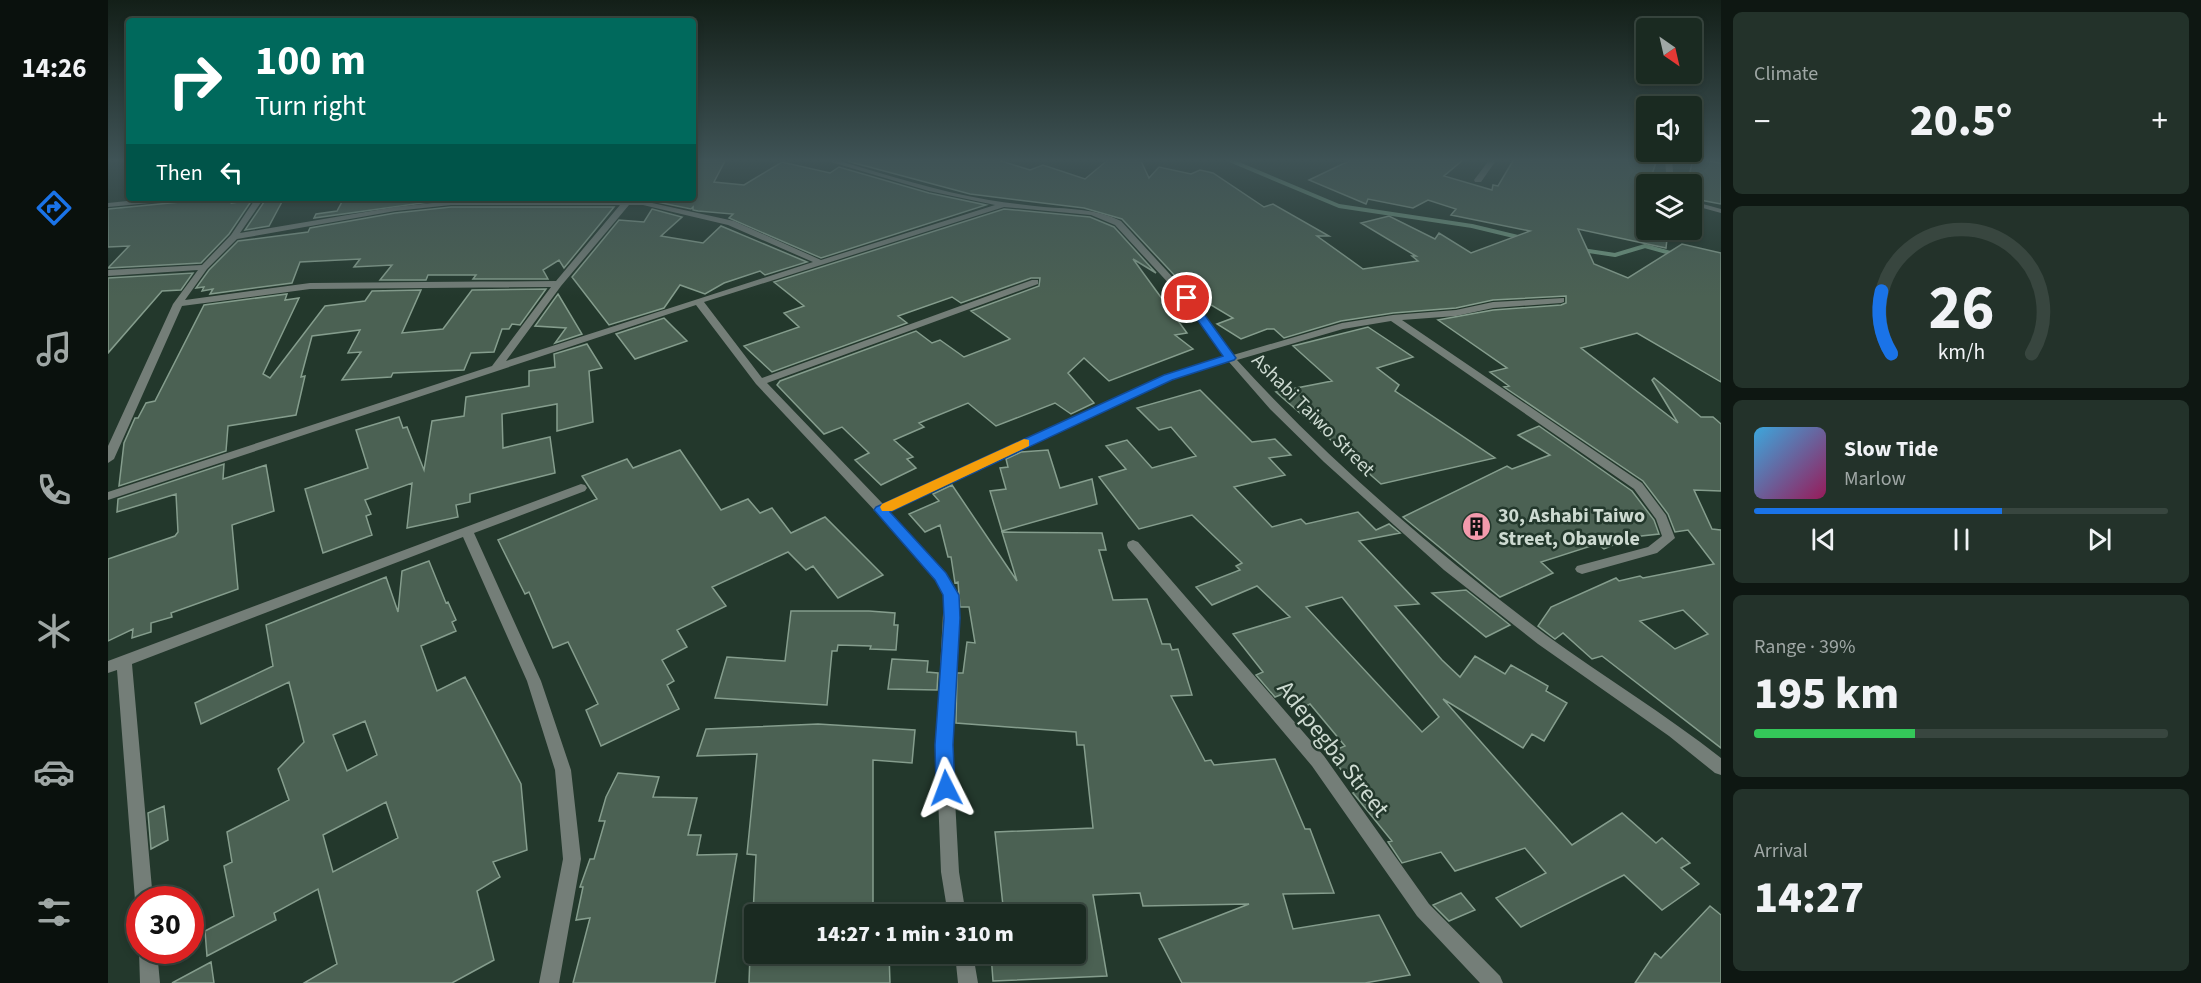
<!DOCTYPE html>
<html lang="en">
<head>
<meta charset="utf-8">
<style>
	body { margin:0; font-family:"Source Sans 3",sans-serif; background:#23322a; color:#f1f3f6; height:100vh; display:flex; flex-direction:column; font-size:22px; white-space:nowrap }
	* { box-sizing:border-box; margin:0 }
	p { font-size:20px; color:#9fa7a5 }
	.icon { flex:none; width:33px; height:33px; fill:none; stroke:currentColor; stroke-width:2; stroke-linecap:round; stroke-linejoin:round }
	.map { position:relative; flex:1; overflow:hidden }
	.drawer { display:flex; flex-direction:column; gap:12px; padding:12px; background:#0e1712; width:480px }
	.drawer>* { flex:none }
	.guide { position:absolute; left:18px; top:18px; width:570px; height:183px; border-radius:6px; box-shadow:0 3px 9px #0003,0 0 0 2px #38463f; background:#00695c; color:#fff; overflow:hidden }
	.needle { width:39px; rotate:146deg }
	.fabs { position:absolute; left:1528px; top:18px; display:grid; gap:12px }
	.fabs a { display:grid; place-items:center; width:66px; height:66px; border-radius:6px; background:#1a2a21; box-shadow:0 3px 9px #0003,0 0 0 2px #38463f; font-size:30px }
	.speed { position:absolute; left:18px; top:886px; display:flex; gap:12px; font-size:30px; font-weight:700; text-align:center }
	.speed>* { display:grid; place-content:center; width:78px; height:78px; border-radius:50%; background:#1a2a21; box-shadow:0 3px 9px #0003,0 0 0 2px #38463f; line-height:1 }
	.speed .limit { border:9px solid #d22; background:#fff; color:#111 }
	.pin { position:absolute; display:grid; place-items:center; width:51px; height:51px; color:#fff; margin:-26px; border:3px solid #fff; border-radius:50%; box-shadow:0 2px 6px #0007 }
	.me { position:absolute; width:66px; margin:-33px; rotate:357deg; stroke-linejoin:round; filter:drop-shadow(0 0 4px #0008) }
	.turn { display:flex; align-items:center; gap:21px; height:126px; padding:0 30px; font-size:27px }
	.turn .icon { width:78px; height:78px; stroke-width:2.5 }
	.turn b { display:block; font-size:42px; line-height:51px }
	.then { display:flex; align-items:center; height:57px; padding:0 30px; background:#0003; gap:12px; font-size:22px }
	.big { font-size:45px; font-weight:800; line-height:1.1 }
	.drawer .widget { flex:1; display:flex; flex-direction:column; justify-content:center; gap:9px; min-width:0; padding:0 21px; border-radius:9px; background:#23322a }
	.drawer .dial { align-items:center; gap:0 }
	.dial svg { height:156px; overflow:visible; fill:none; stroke:#38463f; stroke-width:7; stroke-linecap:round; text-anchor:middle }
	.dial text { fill:#f1f3f6; stroke:none }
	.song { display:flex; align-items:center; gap:18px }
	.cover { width:72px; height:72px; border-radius:9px; background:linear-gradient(135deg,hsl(200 70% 55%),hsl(330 70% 35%)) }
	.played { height:6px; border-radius:3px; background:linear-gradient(90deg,#1a73e8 60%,#38463f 60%) }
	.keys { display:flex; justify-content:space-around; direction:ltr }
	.heat { display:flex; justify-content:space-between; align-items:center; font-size:33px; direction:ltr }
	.charge { height:9px; border-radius:4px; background:linear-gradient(90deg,#34c759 39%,#38463f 0) }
	.trip { position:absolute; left:636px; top:904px; width:342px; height:60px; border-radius:6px; background:#1a2a21; box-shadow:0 3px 9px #0003,0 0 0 2px #38463f; font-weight:800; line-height:60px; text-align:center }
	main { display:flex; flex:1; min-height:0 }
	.dock { display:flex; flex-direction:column; width:108px; justify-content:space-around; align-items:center; background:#0a110d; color:#9fa7a5 }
	.dock .icon { width:42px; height:42px }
	.dock .active { color:#1a73e8 }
	.dock b { font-size:27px; color:#f1f3f6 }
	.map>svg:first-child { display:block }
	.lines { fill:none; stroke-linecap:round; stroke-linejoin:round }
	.stream { stroke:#719880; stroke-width:4 }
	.building { fill:#4b6153; stroke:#859d8d; stroke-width:1.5; fill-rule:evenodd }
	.street { fill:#747e78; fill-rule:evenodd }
	.route { fill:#1a73e8; stroke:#114b97; stroke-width:1.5 }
	.slow { fill:#f59e0b }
	.labels { text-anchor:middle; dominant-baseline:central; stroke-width:5; stroke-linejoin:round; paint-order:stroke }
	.street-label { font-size:20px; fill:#cddad1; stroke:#23382c }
	.poi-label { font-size:20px; font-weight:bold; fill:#cddad1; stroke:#23382c; text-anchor:start }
	.near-street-label { font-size:24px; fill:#cddad1; stroke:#23382c }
</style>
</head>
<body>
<main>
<nav class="dock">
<b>14:26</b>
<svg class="icon active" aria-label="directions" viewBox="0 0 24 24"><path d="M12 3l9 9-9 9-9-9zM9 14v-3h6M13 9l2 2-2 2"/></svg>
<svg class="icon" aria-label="music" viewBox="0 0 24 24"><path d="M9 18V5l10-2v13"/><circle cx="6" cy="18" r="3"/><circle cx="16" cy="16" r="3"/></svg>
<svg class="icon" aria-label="phone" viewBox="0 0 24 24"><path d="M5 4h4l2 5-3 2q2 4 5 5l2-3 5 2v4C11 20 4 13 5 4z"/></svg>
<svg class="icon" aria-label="climate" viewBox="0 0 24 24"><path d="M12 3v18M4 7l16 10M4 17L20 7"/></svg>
<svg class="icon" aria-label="car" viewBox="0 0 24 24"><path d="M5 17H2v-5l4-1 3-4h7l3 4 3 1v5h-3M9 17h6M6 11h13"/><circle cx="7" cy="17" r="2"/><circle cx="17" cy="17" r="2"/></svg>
<svg class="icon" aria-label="filters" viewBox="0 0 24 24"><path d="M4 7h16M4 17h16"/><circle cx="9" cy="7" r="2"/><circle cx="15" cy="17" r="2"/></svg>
</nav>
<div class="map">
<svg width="1613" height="983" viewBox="0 0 1613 983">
	<rect width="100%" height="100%" fill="#23382c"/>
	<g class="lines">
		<path class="stream" d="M1119 159 1231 206 1364 226 1414 238
			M1474 250 1507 255 1537 246 1566 254"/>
	</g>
	<path class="building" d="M585 159H618L606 182 636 185 674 162 722 173 731 167 821 193 878 205 713 258 621 218 625 214 590 211 585 210V207L583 209 549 202 552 198H585Z
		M741 159H887L922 170 935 165 977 179 1001 159H1032L1041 178 1051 167 1083 174 1092 170 1105 173 1156 207 1165 204 1221 236H1209L1255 269 1310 261 1304 256H1308L1253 223 1281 216 1327 239 1331 233 1363 253 1422 231 1343 215 1348 209 1320 200 1305 208 1260 199 1258 204 1201 180 1245 159H1356L1336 176 1384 190 1385 185 1390 186 1406 159H1549L1541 184H1539V230H1560L1558 248 1470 229 1486 264 1520 278 1574 244 1613 253V382L1529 333 1473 348 1570 423 1544 380 1546 378 1593 417H1605L1613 424V491L1586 490 1604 529 1613 530V748L1494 656 1484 659 1455 633 1447 639 1430 626 1443 607 1508 578 1511 581 1532 576 1535 578 1606 564 1580 530 1567 532 1560 514 1535 481 1396 387 1401 386 1382 372 1399 368 1330 320 1385 310 1453 305 1458 303V296L1385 300 1348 308 1285 313 1233 321 1176 338 1166 329H1159L1133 339 1109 324 1125 318 1083 293 1014 219 976 208 862 194 739 161ZM1575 610 1600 634 1567 649 1532 621Z
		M1585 159 1613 163V204L1587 199 1582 172Z
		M78 198H128L124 203 144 200 121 234 93 263 0 268 21 246 0 247V209L72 202Z
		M176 198 161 226 137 230 158 199Z
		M236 198H511L343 199 206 218 208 214 229 211Z
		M343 207H506L456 268 451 260 435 270 440 279H365L368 275H320L318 280H272L284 265 246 267 252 259 192 262 184 283 102 294 105 289 94 291 96 287 88 288 101 270 130 241 200 232 202 228 287 213Z
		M544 209 574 217 553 236 595 243 613 226 699 262 657 275 652 271 616 283 597 294 572 285 556 308 501 325 464 277 511 220 536 222Z
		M896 209 982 217 1006 227 1048 273 1025 259 1079 333 1067 335 1085 349 1001 381 976 358 960 373 986 403 963 414 947 403 888 426 860 403 811 423 816 427 786 440 805 457 799 459 808 468 773 485 747 460 761 453 734 427 716 434 669 385 672 381 808 331 824 343 832 340 856 357 900 340 902 339 863 311 931 286 932 278H923L853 303 844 297 790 316 799 323 664 372 636 346 691 327 676 313 696 306 666 282Z
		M85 273 73 290 54 291 0 353V278Z
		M438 289 412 325 404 324 401 329H394L386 352 363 353 356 370 285 373 283 377 234 380 253 352 240 353 252 330 204 336 193 377 197 376 188 415 120 426 118 451 11 486 16 443 27 418H30L38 403 47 401 96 305 179 294 177 300 191 298 155 374 162 378 217 306 257 301 264 291 313 290 294 333 335 329 364 290Z
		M450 294 474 334 447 343 458 328 427 326Z
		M556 318 579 341 527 359 508 334Z
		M1260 327 1305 357 1269 368 1291 385 1287 391 1387 458 1273 484 1168 392 1224 381 1185 346Z
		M479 344 494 368 481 371 485 422 449 431V404L394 414 395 448 442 437 447 473 362 494V502L348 505 350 517 299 528 304 483 257 500 263 514 258 516 264 535 215 553 197 489 260 468 248 430 291 417 295 428 299 427 316 470 324 421 356 416 358 397 421 386V371L447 367 446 354Z
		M1092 390 1144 442 1167 439 1183 455 1161 458 1177 475 1126 487 1164 527 1193 519 1198 524 1250 512 1268 530 1281 524 1292 533 1251 541 1311 604 1287 606 1334 660 1352 677 1367 656 1397 674 1403 665 1440 686 1438 691 1459 703 1436 741 1424 734 1415 748 1335 699 1464 845 1514 813 1548 843 1554 838 1582 863 1573 868 1591 884 1554 910 1516 875 1413 927 1388 898 1438 873 1417 848 1347 871 1333 852 1294 863 1280 842 1284 841 1245 793 1250 791 1220 753 1237 746 1202 704 1194 708 1180 692 1167 697 1148 675 1155 672 1125 634 1182 617 1149 586 1104 605 1088 587 1132 570 1128 566 1134 563 1084 515 1031 529 991 477 1018 469 998 446 1019 440 1044 468 1088 456 1063 427 1051 430 1029 408ZM1234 597 1331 717 1314 732 1198 607Z
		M1431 426 1524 491 1546 520 1551 534 1524 537 1496 549 1489 544 1433 562 1445 573 1392 597 1295 517 1399 466 1404 469 1442 455 1410 435Z
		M572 450 613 510 640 499 652 513 664 508 683 533 717 517 775 575 730 598 705 566 698 570 680 552 604 587 618 606 569 630 579 647 554 660 566 681 559 685 571 709 493 746 478 710 490 704 460 642 445 648 421 592 417 594 390 540 489 499 474 476 519 459 525 468Z
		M940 450 952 488 984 479 989 504 894 531 882 491 898 489 892 468 900 467 898 459 913 452Z
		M116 464 115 479 158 465 166 511 124 525 130 589 63 613 64 617 43 623V632L24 638 25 629 0 641V559L67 536 70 532 68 494 9 512 10 499Z
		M844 485 909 581 894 532 994 533 998 550H991L1005 600 1039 599 1054 644H1062L1064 650 1070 649 1084 695 1063 696 1097 761 1103 760 1106 765 1167 759 1197 829H1202L1226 893 1175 894 1185 929 1271 915 1302 975 1257 983H1074L1051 939 1141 904 1035 906 1032 893 985 895 999 976 885 981 883 954H968V915H896L887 832 985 828 976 745H969L968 732 848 723 849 673H855L859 642 867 643 861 607H852L850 582 847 583 843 557H840L832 525 817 532 801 514 831 501 825 494Z
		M321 561 338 603 340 602 348 620 344 622 348 631 313 646 329 691 357 677 413 784 419 850 385 862 392 877 369 891 386 960 344 983H196L229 964 210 889 166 913 168 920 99 956 97 931 126 916 116 866 124 862 119 832 181 800 170 769 196 742 181 682 93 724 87 703 165 666 158 625 278 577 290 612 294 571ZM257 721 269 755 239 771 225 735ZM278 802 290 838 225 872 215 835Z
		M1358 590 1402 625 1378 637 1324 593Z
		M683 611H761L787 613 786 625H790L788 650 762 649 763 646 730 645 729 651H724L719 705 607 698 619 657 677 661Z
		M784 659 820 661 819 672 830 673 829 690 780 689Z
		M710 724 807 730 804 763 765 760V908L645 914 648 855 639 854 649 754 589 756 598 729Z
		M510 773 551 777 545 797 589 798 580 835H593L589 855 629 854 607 983H465L482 918 468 920 475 887H472L482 859H486L497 821H491L498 797Z
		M56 806 60 840 43 849 40 813Z
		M1353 893 1367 910 1341 921 1325 905Z
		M1602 906 1613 915V983H1527L1547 953 1553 958Z
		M642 954H781L782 983H641Z
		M103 962 106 983H64Z"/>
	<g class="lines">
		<path class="street" d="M713 159H725C776 174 828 191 881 200 900 203 918 205 936 207 963 209 989 209 1013 221L1082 296 1125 355 1234 323 1285 315 1348 310 1385 302 1456 298V302L1453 303 1385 308 1348 316 1294 320 1534 483 1558 515 1567 538 1549 553 1474 574 1469 572 1467 569 1469 566 1540 547 1554 536 1548 519 1526 489 1283 321 1235 329 1129 360C1222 462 1328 553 1438 635 1496 677 1557 714 1613 758V775L1607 773 1561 736 1430 644 1336 570 1216 462 1162 409 1121 362 1064 379 781 511 838 574 850 595 844 745 851 872 858 915H840L833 872 828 745 836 595 828 580 769 513 648 384 588 305 0 500V492L384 366 443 287 202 289 74 306 6 459 0 463V446L65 304 90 270 0 276V270L94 265 123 235 148 198H156L132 233 287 207 343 201H516L522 198 524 201H535L626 221 713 260 887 205 821 191ZM343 205H512L448 281 202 283 77 300 99 269 129 239 287 211ZM521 205H535L620 225 705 262 398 361 453 286ZM896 207 983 215 1007 225 1076 300 1116 357 1056 375 775 504 659 383 930 284V280H924L654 378 596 302Z
			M987 159H997L998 160 994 162Z
			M1382 159H1389L1373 182H1367L1366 180Z
			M1557 159H1564L1566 184H1559Z
			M48 198H76L72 200 0 207V203Z
			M1584 201 1613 209V213L1584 205Z
			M473 484 477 485 479 488 477 491 366 533 433 681 463 770 473 859 451 983H431L455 859 447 770 419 681 355 537 24 664 45 900H32V907L30 906 27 900 9 670 0 673V661Z
			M1025 540 1030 542 1216 756 1321 904 1392 976 1395 983H1372L1309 916 1204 766 1020 548 1019 545 1020 542Z
			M32 949V951H49L52 983H32L31 951Z
			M847 954H865L870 983H850Z"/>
	</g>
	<linearGradient id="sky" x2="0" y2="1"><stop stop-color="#131f18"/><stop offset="0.54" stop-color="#3f5356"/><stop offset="1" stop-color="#3f5356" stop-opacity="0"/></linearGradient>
	<rect width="1613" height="297" fill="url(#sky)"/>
	<path class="route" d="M1075 296H1083L1128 358 1126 360 1064 380 782 512 838 573 851 595 852 618 845 745 847 788 844 794 838 796 831 794 828 788 827 745 836 618 835 595 827 580 766 510 768 507 1056 375 1115 356 1074 298Z"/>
	<path class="slow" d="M916 439 921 440V446L784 511H774L772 507 774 504Z"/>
	<defs>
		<symbol id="building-disc" viewBox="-11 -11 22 22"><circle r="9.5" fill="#f39aac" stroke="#23382c"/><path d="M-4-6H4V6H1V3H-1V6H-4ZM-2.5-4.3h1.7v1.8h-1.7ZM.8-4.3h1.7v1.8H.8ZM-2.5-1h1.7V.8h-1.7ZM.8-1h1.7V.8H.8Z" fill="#111"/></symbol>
	</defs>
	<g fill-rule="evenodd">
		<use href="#building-disc" x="1352" y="510" width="33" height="33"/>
	</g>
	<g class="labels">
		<g class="street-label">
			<text transform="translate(1205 415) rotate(45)">Ashabi Taiwo Street</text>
		</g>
		<g class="poi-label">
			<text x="1390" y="516">30, Ashabi Taiwo<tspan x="1390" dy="23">Street, Obawole</tspan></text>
		</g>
		<g class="near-street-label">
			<text transform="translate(1225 749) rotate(52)">Adepegba Street</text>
		</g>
	</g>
</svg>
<div class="fabs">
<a><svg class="needle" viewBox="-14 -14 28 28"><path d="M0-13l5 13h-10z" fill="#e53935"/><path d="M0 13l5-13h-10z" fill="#9fa7a5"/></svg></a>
<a><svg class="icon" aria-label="sound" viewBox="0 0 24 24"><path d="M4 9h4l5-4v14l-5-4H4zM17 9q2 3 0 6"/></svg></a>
<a><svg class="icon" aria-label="layers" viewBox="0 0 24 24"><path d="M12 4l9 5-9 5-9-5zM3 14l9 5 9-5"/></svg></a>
</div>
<div class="speed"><div class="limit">30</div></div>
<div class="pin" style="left:1079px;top:298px;background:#d93025"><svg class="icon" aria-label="arrive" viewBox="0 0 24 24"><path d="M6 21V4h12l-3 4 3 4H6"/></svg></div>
<svg class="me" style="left:838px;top:788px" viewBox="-20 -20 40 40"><path d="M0-17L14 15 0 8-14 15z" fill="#1a73e8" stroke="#fff" stroke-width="4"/></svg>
<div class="trip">14:27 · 1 min · 310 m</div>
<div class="guide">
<div class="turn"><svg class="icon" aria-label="right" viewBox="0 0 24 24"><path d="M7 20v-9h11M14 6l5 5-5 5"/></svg><div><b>100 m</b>Turn right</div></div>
<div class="then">Then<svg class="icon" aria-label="left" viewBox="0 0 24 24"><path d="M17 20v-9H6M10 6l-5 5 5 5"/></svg></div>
</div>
</div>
<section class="drawer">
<div class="widget"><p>Climate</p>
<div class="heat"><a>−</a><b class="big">20.5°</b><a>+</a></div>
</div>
<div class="widget dial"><svg viewBox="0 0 100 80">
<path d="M14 69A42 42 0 1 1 86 69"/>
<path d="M14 69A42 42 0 0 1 9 37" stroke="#1a73e8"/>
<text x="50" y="56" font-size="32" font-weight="700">26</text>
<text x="50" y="72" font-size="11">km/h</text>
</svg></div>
<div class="widget">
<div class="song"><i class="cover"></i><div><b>Slow Tide</b><p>Marlow</p></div></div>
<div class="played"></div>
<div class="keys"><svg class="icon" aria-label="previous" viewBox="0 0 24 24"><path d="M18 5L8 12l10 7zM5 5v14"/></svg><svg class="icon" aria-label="pause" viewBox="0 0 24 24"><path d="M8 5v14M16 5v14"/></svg><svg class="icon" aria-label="next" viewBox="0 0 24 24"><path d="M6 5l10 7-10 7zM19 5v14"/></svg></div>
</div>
<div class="widget"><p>Range · 39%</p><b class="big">195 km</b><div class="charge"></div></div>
<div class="widget"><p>Arrival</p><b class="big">14:27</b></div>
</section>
</main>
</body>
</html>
